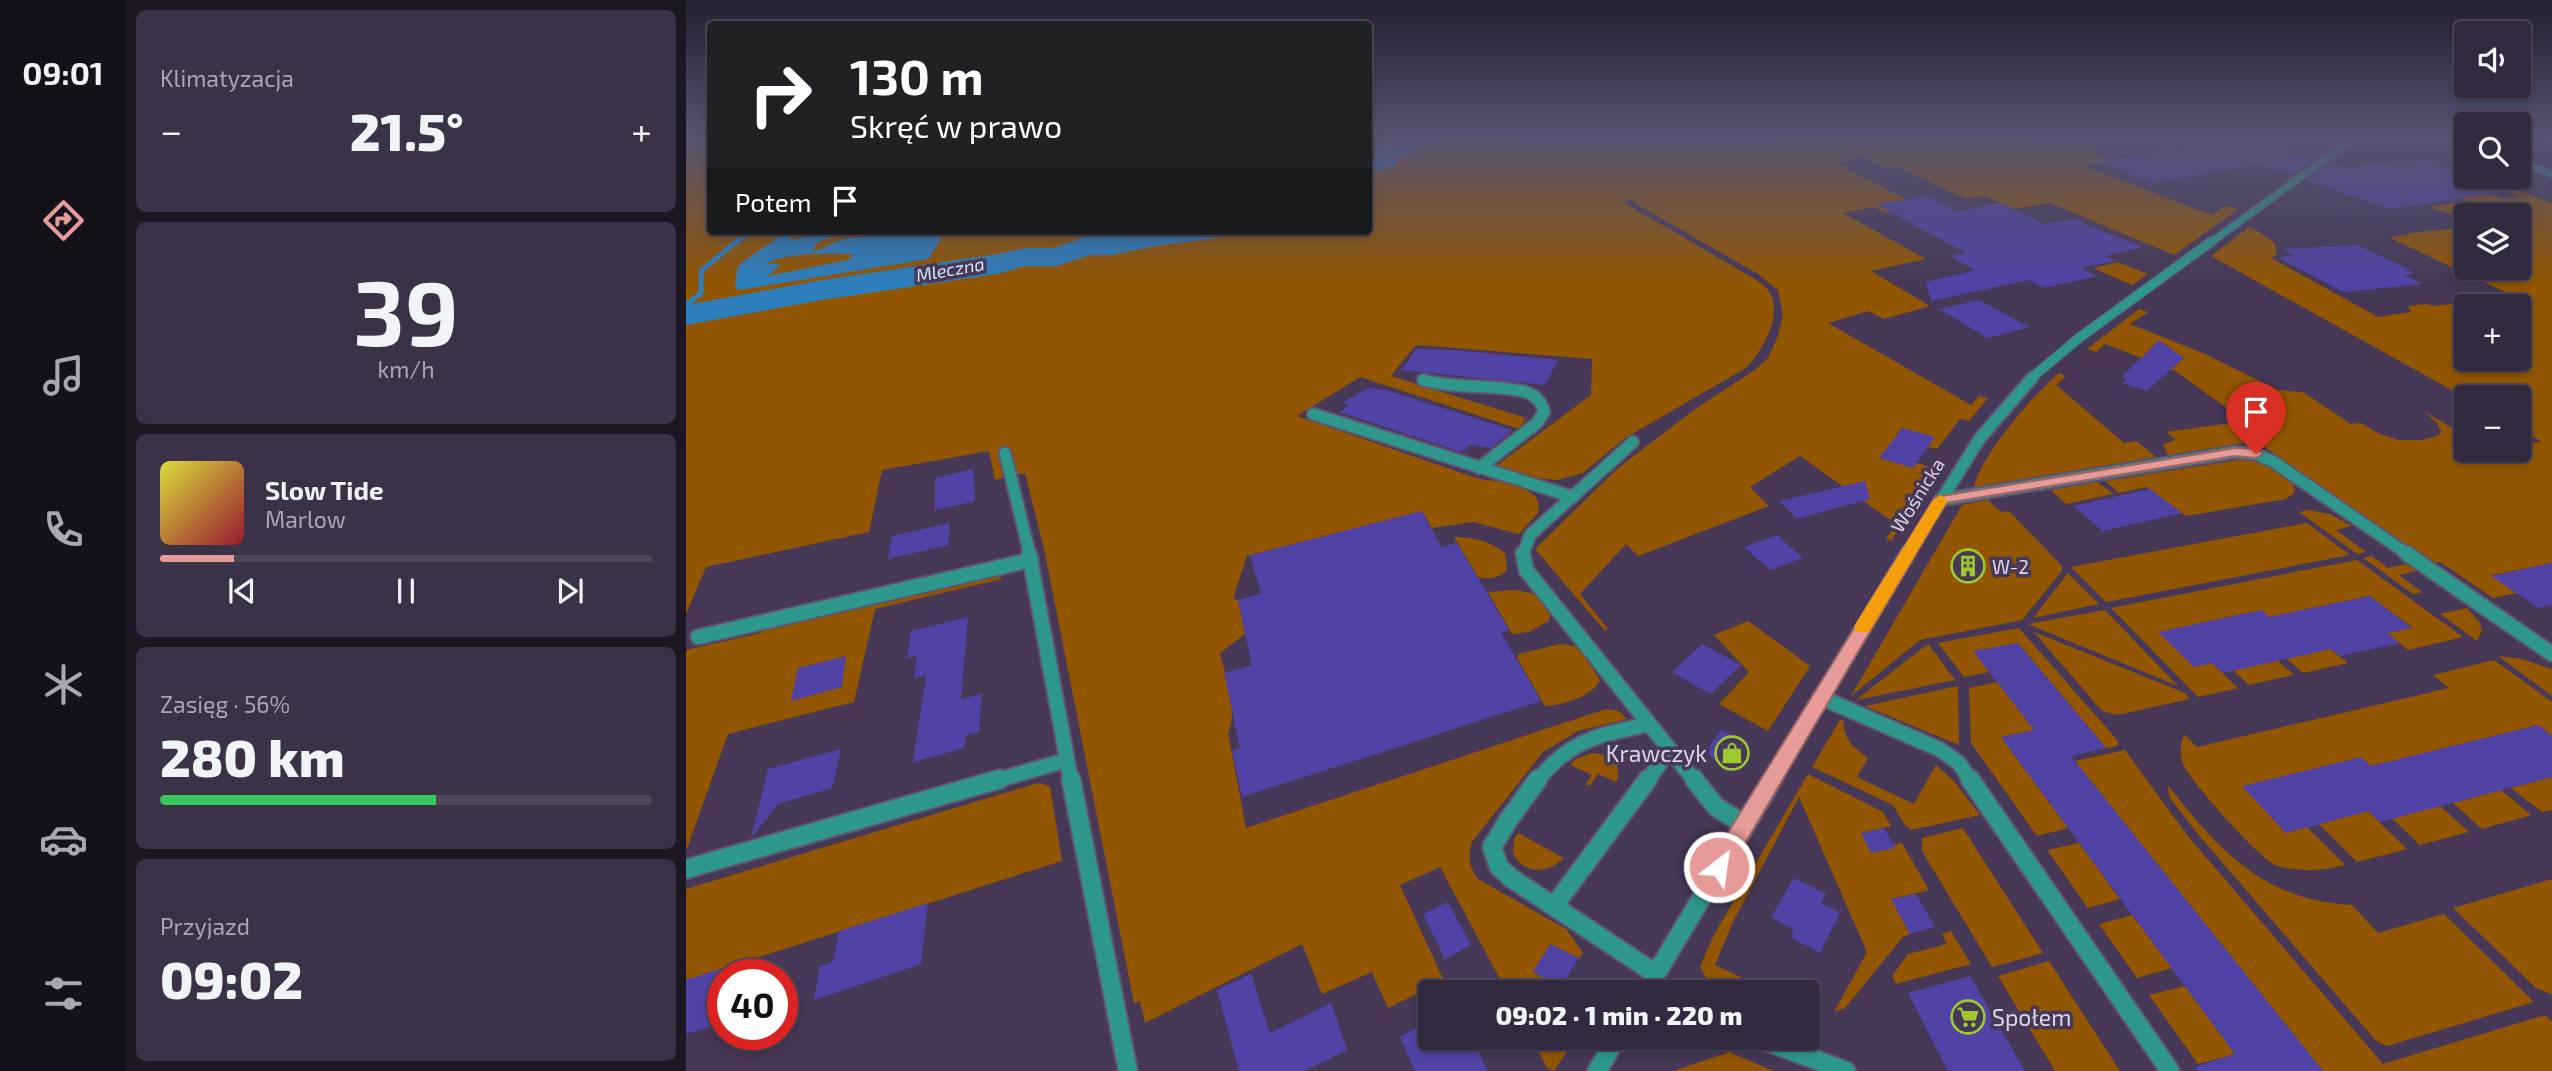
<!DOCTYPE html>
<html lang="pl">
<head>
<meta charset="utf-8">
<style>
	body { margin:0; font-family:"Exo 2",sans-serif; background:#3c3247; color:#f1f3f6; height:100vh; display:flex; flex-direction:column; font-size:26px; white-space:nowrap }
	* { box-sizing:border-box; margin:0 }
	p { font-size:23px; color:#a9a7b1 }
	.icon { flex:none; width:38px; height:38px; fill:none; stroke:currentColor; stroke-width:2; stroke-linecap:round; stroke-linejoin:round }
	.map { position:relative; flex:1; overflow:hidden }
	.side { display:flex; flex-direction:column; gap:10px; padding:10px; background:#1d1723; width:560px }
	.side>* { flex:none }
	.guide { position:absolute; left:21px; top:21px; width:665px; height:214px; border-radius:7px; box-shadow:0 4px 10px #0003,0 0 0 2px #4e4659; background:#202124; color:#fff; overflow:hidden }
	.fabs { position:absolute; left:1768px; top:21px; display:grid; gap:14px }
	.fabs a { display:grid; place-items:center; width:77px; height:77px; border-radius:7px; background:#342a40; box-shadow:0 4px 10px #0003,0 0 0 2px #4e4659; font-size:35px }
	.speed { position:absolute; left:21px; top:959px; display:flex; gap:14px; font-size:35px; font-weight:700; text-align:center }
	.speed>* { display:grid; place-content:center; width:91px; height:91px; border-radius:50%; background:#342a40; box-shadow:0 4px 10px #0003,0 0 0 2px #4e4659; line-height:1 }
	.speed .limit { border:10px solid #d22; background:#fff; color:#111 }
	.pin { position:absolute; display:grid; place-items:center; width:60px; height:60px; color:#fff; margin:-72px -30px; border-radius:50% 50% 50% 0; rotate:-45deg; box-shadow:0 0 7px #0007 }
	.pin .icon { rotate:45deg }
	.me { position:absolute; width:77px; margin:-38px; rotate:30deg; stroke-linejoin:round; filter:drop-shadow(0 0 5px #0008) }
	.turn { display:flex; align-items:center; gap:24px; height:147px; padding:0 28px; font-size:32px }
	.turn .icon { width:91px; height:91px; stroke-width:2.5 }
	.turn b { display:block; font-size:49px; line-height:60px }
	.then { display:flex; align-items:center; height:66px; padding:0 28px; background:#0003; gap:14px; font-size:26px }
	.big { font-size:52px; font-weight:800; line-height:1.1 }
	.side .widget { flex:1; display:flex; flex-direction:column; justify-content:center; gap:10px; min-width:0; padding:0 24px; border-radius:10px; background:#3c3247 }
	.side .dial { align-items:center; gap:0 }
	.dial b { font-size:91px; line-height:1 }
	.song { display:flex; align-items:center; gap:21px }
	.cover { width:84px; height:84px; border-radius:10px; background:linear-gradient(135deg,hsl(60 70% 55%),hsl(350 70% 35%)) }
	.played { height:7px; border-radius:4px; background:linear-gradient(90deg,#e69b98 15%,#4e4659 15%) }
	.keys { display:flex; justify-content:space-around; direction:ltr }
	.heat { display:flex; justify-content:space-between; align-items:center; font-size:38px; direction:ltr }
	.charge { height:10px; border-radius:5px; background:linear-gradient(90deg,#34c759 56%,#4e4659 0) }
	.trip { position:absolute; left:732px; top:980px; width:402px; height:70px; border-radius:7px; background:#342a40; box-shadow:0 4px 10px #0003,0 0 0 2px #4e4659; font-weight:800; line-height:70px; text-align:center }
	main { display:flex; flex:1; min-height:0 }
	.tab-bar { display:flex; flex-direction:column; width:126px; justify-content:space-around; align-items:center; background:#15111a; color:#a9a7b1 }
	.tab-bar .icon { width:49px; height:49px }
	.tab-bar .on { color:#e69b98 }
	.tab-bar b { font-size:32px; color:#f1f3f6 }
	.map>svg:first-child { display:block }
	.green { fill:#925602; fill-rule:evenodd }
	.water { fill:#2d7fbc; fill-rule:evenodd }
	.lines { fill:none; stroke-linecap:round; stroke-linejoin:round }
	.stream-far1 { stroke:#2d7fbc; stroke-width:4.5 }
	.stream { stroke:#2d7fbc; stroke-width:5 }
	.river { fill:#2d7fbc; fill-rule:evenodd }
	.building { fill:#5143a5 }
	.minor-far4-casing { stroke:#615470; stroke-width:9 }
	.minor-far3-casing { stroke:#615470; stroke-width:11 }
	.minor-far2-casing { stroke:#615470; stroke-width:15 }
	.minor-far1-casing { stroke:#615470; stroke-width:18 }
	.minor-casing { stroke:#615470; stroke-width:22 }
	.minor-far4 { stroke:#2d978c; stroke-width:7 }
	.minor-far3 { stroke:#2d978c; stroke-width:9 }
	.minor-far2 { stroke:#2d978c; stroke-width:11 }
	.minor-far1 { stroke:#2d978c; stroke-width:14 }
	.minor { stroke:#2d978c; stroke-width:18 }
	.route { fill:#e69b98; stroke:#966563; stroke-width:2 }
	.slow { fill:#f59e0b }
	.labels { text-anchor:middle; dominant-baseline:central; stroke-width:7; stroke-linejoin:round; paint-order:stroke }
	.far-water-label { font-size:18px; font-style:italic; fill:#cee5f9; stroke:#463856 }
	.street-label { font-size:19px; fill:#ddd5e8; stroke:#463856 }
	.poi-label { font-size:19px; fill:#ddd5e8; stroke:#463856; text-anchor:start }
	.near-poi-label { font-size:23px; fill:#ddd5e8; stroke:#463856; text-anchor:end }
</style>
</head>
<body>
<main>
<nav class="tab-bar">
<b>09:01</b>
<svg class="icon on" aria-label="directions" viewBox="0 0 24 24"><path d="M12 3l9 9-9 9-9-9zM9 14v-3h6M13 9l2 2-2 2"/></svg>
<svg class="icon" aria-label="music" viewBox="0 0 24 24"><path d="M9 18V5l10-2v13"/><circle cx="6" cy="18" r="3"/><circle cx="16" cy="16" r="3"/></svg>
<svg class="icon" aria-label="phone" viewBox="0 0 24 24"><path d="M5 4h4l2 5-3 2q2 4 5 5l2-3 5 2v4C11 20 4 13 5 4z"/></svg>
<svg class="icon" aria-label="climate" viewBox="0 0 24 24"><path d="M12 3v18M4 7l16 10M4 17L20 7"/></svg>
<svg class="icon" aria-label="car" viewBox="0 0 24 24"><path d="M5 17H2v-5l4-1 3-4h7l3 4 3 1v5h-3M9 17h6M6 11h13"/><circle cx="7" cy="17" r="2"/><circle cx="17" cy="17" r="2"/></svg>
<svg class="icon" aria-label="filters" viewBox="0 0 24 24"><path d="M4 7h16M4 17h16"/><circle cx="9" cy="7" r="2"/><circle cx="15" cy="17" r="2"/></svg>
</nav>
<section class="side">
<div class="widget"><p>Klimatyzacja</p>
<div class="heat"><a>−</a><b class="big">21.5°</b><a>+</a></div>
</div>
<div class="widget dial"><b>39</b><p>km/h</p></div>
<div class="widget">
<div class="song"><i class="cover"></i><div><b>Slow Tide</b><p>Marlow</p></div></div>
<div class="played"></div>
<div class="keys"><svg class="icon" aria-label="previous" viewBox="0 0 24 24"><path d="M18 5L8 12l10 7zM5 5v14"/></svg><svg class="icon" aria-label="pause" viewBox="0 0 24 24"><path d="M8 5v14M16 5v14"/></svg><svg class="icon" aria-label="next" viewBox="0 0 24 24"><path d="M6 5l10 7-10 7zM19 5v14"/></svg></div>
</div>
<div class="widget"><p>Zasięg · 56%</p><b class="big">280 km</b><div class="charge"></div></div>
<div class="widget"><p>Przyjazd</p><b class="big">09:02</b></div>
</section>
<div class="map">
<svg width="1866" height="1071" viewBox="0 0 1866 1071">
	<rect width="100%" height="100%" fill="#463856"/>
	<path class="green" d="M0 136H24V231H682L683 136H1406L1390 139 1418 150 1405 153 1424 160 1398 166 1526 215 1540 206 1553 209 1488 255 1364 203 1328 209 1299 196 1281 199 1210 166 1199 168 1178 157 1151 163 1235 207 1199 213 1188 207 1157 213 1240 259 1185 271 1244 306 1198 319 1182 311 1142 323 1285 405 1293 396 1302 398 1283 421 1274 419 1251 449 1242 447 1248 437 1216 428 1194 458 1227 468 1231 463 1241 466 1246 471V477L1205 541 1200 539 1210 524 1114 456 1064 487 1083 506 952 556 940 544 894 594 922 629 919 631 849 549 932 468 1009 409 1070 369 1082 358 1092 336 1097 315 1092 290 1072 274 950 204 946 199 937 202 1069 279C1075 283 1082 288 1085 295 1096 318 1075 352 1060 368L939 438 897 473 871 480 850 478 810 466 905 395 906 359 733 345 729 346 705 376 840 418 833 429 674 377 611 416 793 479C811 481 842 483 852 501L853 512 833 534 787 522 746 528 736 511 561 556 547 599 552 600 559 634 534 653C539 676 553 710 542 733L560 828 920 709 933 711 941 719 892 731 857 752 786 842C782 856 783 867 792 879L880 929 897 953 893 958 864 944 847 972 875 986 880 992H821L754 867 714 885 758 981 702 1008 686 972 636 994 616 944 459 1023 454 1001 448 1003 358 549 339 473 309 480 303 451 196 470 183 532 20 567 0 614Z
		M1804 180 1866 203V563L1806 575 1831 593 1807 598 1754 562 1746 563 1570 441 1482 455 1477 444 1490 440 1480 432 1559 421 1489 371 1419 344 1410 352 1401 349 1453 309 1462 312 1444 324 1519 354 1592 390 1617 392 1665 424 1675 423 1694 434 1712 440H1736L1752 436 1755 432 1752 424 1739 412 1780 436V450H1832V444L1856 442 1832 428V397L1780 398 1525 256 1563 227 1567 228 1562 233 1569 229 1589 243 1591 254 1585 258 1692 317 1725 312 1722 306 1741 304 1746 306 1830 297 1704 238 1731 232 1780 228V268H1832V215H1780V219L1743 207 1783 201 1760 192 1790 189 1817 199 1836 197 1794 181ZM1780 306H1832V359H1780Z
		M1432 262 1462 274 1446 285 1407 268Z
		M1373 373 1380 376 1370 385 1438 443 1451 441 1470 457 1288 487C1294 456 1348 394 1373 373Z
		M1559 459 1578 464 1607 484 1609 492 1600 499 1500 516 1461 487 1433 493 1419 481Z
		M1412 482 1427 494 1380 504 1365 490Z
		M1302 500 1315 512 1323 511 1376 566V571L1336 620 1234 640 1165 696 1276 505Z
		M1622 510 1644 514 1666 526 1650 530 1680 552 1671 554 1613 512Z
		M1621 523 1664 555 1420 602 1385 567Z
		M768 537C787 537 804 541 819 553L821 569C816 578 802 580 792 577Z
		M1686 556 1702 568 1720 564 1730 571 1713 575 1736 592 1727 594 1677 558Z
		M1671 560 1777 637 1722 650 1701 633 1726 627 1683 596 1583 617 1575 610 1473 632 1508 667 1526 663 1552 688 1512 697 1425 608Z
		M310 573 316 579 189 609 168 702 42 734 0 851V650L75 633 78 624Z
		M1382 573 1413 604 1347 618Z
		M829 590 850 594 864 613 863 621 843 632 826 634 802 592Z
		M1781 608 1794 623 1796 630 1791 641 1754 614Z
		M1419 610 1492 686 1342 624Z
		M1062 621 1124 666 1082 731 1033 704 1063 672 1028 635Z
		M1333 628 1432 741V746L1420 748 1332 643 1288 651 1303 672 1278 677 1252 643Z
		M1348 632 1499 693 1504 699 1431 715 1416 711Z
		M874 644 891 646 914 680C906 697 877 705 859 706L831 658 833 654Z
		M1243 645 1269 680 1170 700 1239 646Z
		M1642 647 1662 663 1617 673 1590 649Z
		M1580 651 1608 675 1563 685 1537 661Z
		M1812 656 1836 659 1866 669V696Z
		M1808 660 1866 702V736L1852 725 1685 766 1557 786 1599 832 1621 827 1659 865C1638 871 1611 872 1589 865 1574 859 1505 782 1498 766 1493 755 1494 745 1498 734L1511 747 1763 688 1747 675Z
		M1312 682 1353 735 1343 737 1339 732 1315 737 1382 828 1351 836 1285 743 1283 688Z
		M1272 686 1273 745 1179 706Z
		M1154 720 1158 721C1156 739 1169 749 1182 758L1171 777 1228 804 1250 765 1267 780 1294 815 1225 830 1218 824 1207 805 1126 767Z
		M1439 750 1501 835 1697 1064 1859 1015 1866 1022V1071H1637L1389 761Z
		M906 753C923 754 938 763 930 782L912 774 904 786 900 784 906 775 884 765 890 759Z
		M1122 774 1197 812 1205 826 1175 833 1207 845 1216 843 1243 890 1206 899 1224 934 1217 937 1159 1008 1148 1012 1181 952 1113 797 1047 922 1029 965 1087 992C1058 992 1026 999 1014 966L1029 933Z
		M1866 777V810L1856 812 1825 788Z
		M352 783 364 786 376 861 0 980V889Z
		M1481 784C1533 850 1578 901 1666 905L1692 933 1758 914 1848 1002 1701 1046 1690 1041 1511 833 1484 798Z
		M1815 790 1845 815 1796 829 1767 803Z
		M1754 806 1783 832 1734 845 1695 808Z
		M1682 811 1721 849 1671 862 1633 824Z
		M1277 828 1357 953 1306 967 1236 851V838Z
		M832 833 878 858C863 874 837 875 827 853L828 839Z
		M1393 843 1434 899 1402 908 1361 850Z
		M1866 879V994L1850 988 1767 908Z
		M1446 915 1486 968 1451 978 1413 924Z
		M1265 931 1285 964 1210 984 1206 976 1222 954 1261 944 1256 934Z
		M1363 961 1434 1071H1369L1312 976Z
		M1499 986 1549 1054 1512 1064 1463 995Z
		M845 1038H884L886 1044 868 1071 861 1068Z
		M1043 1052 1087 1071H988Z"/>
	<path class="water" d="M102 231H122L103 238 108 240 144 231H172L133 241 126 251C138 250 142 244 152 241 166 236 185 240 197 231H260L242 259 53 290 49 288 51 269 55 263ZM168 255 162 260 81 276 95 265 81 263C97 253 149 252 168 255Z"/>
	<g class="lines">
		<path class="stream-far1" d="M50 243 65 231"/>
		<path class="stream" d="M0 305 15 293V271L51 241"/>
		<path class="river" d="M718 136H751L736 149 711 158 713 161 709 166 682 173C682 141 699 151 718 136Z
			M454 231H543L538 237 469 246 426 255H404L371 266H339L311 274 136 300 0 325V305L136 280 311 254 339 248H367L400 237H426Z"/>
	</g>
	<path class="building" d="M1523 136H1626L1601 154 1628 160 1606 175 1571 165 1466 183 1412 162 1507 146 1521 151Z
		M1742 160 1780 174V177L1825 191 1703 209 1621 180 1644 163 1659 166Z
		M1242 196 1272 211 1314 203 1359 224 1386 219 1456 247 1419 256 1430 261 1395 268 1412 276 1358 288 1343 280 1245 301 1240 282 1289 270 1264 256 1280 253 1190 204Z
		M1671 245 1725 270H1721L1729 274 1718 275 1736 284 1657 292 1593 258 1608 255 1596 249Z
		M1293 300 1343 327 1302 338 1253 309Z
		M1473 340 1498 358 1461 391 1436 383 1441 379 1436 377Z
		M730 349 768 350 872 360 859 385 715 370Z
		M682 388 700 390 827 430 805 448 784 445 775 452 653 412 663 405 656 403Z
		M1216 428 1249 437 1227 468 1193 458Z
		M287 469 289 501 249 510V478Z
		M1179 481 1184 499 1110 519 1094 501Z
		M1464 489 1496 513 1417 531 1387 506Z
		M736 511 755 547 771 543 823 630 815 633 855 701 556 797 546 751 554 748 538 673 566 665 552 600 575 594 564 555Z
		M264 523 262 545 202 559 206 536Z
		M1091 535 1117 558 1084 570 1058 547Z
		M1866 563V605L1853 608 1805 576Z
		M1684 596 1726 628 1701 633 1714 643 1654 656 1645 649 1537 673 1526 663 1508 667 1472 632 1576 610 1583 617Z
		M282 617 275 699 296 694 293 732 280 735 278 748 227 762 240 675 228 678 231 656 221 658 225 631Z
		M1332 643 1420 748 1385 756 1637 1071H1511V1066L1549 1054 1315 737 1348 730 1287 651Z
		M1016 644 1055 665 1024 694 986 672Z
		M160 656 156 687 105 701 112 668Z
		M1852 725 1866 736V777L1694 822 1682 811 1600 833 1556 786 1675 757 1685 766Z
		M1035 730 1062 742 1042 773 1020 751Z
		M155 749 146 788 92 804 65 838 82 769Z
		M1198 828 1209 848 1185 853 1175 833Z
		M1108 878 1140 894 1135 903 1154 913 1134 953 1104 937 1108 930 1085 917Z
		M1230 894 1249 927 1224 934 1205 899Z
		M762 902 785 945 759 959 737 914Z
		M242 903 235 964 128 1000 134 966 147 962 153 931Z
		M864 944 893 958 875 986 847 972Z
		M37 968V1010L33 1024 0 1034V980Z
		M565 974 584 1033 645 1003 661 1050 618 1071H553L531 990Z
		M1284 976 1339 1071H1262L1222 993Z
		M744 1021V1038H785L802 1071H729L714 1037Z"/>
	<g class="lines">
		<defs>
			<path id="minor-far4" d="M1754 136 1780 145
				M1832 162 1866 174
				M1524 243 1671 136"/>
			<path id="minor-far3" d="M1344 379 1393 338 1526 241"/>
			<path id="minor-far2" d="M737 380C769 389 803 384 836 391 847 393 856 401 858 412L851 423 793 468
				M627 414 887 497
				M319 453 344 555
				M1254 500 1549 452 1570 454 1588 462 1723 555
				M837 555 844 535 947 442
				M1221 555 1294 438 1346 378"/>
			<path id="minor-far1" d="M343 553 385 781
				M837 553 840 570 1009 781
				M1720 553 1866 654
				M12 637 345 560
				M1134 697 1253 749 1273 763 1285 781
				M308 781 381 760
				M851 781C886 738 912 736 963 724
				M961 781 984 750
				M1086 781 1222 553"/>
			<path id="minor" d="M385 779 442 1071
				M852 779 821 822 806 847 813 867 825 878 970 974
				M1008 779 1030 807 1058 824
				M1284 779 1484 1071
				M0 869 314 779
				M868 906 962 779
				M959 992 1087 779
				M1071 1038 1160 1071
				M911 1071 931 1038"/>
		</defs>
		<use href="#minor-far4" class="minor-far4-casing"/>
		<use href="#minor-far3" class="minor-far3-casing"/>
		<use href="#minor-far2" class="minor-far2-casing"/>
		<use href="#minor-far1" class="minor-far1-casing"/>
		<use href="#minor" class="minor-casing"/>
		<use href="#minor-far4" class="minor-far4"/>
		<use href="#minor-far3" class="minor-far3"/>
		<use href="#minor-far2" class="minor-far2"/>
		<use href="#minor-far1" class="minor-far1"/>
		<use href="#minor" class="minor"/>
	</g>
	<linearGradient id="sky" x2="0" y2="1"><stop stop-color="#261f2f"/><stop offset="0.48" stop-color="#575373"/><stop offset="1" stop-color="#575373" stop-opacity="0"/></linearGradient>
	<rect width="1866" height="286" fill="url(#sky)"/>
	<path class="route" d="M1549 448 1570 449 1577 454 1570 458 1549 456 1260 503 1041 874 1033 877 1025 874 1022 867 1025 860 1249 497Z"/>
	<path class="slow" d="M1255 495 1262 500 1183 632H1170L1168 627 1170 623 1247 500Z"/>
	<defs>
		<symbol id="building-ring" viewBox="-11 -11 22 22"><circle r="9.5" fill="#463856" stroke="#9eca2f" stroke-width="1.5"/><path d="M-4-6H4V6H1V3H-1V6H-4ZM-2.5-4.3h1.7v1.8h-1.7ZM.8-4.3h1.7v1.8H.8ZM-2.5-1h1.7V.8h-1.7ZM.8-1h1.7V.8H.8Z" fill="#9eca2f"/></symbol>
		<symbol id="shop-ring" viewBox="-11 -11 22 22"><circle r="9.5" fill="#463856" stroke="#9eca2f" stroke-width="1.5"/><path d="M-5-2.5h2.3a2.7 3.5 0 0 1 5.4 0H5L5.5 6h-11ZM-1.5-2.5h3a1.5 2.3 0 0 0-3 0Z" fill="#9eca2f"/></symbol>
		<symbol id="supermarket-ring" viewBox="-11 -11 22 22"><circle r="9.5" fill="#463856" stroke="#9eca2f" stroke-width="1.5"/><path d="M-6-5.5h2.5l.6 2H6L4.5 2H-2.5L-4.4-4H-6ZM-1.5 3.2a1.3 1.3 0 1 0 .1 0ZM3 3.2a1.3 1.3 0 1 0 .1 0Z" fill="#9eca2f"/></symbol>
	</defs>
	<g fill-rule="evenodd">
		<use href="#building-ring" x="1263" y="547" width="38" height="38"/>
		<use href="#shop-ring" x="1027" y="734" width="38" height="38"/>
		<use href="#supermarket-ring" x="1263" y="998" width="38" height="38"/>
	</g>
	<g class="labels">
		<g class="far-water-label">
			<text transform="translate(264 269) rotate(-10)">Mleczna</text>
		</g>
		<g class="street-label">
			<text transform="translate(1231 495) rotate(-58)">Wośnicka</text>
		</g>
		<g class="poi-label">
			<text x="1306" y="566">W-2</text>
		</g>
		<g class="near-poi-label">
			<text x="1021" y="753">Krawczyk</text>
			<text x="1306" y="1017" text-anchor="start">Społem</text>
		</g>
	</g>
</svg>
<div class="fabs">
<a><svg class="icon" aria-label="sound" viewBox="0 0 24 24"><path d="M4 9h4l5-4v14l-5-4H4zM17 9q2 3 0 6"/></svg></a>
<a><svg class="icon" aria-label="search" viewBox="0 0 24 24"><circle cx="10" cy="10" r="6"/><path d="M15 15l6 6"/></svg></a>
<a><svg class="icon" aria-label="layers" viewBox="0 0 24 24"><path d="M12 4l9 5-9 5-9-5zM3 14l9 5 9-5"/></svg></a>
<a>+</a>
<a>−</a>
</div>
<div class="speed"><div class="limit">40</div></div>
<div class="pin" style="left:1570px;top:454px;background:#d93025"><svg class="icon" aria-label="arrive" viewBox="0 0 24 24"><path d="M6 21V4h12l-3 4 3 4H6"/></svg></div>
<svg class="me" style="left:1033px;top:867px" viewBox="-20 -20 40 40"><circle r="17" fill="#e69b98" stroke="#fff" stroke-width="3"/><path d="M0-11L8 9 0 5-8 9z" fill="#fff"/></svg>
<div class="trip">09:02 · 1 min · 220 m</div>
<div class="guide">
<div class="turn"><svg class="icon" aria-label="right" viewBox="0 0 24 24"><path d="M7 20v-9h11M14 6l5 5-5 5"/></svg><div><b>130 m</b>Skręć w prawo</div></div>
<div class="then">Potem<svg class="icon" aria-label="arrive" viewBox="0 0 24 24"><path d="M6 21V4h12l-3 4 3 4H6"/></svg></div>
</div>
</div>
</main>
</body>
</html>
